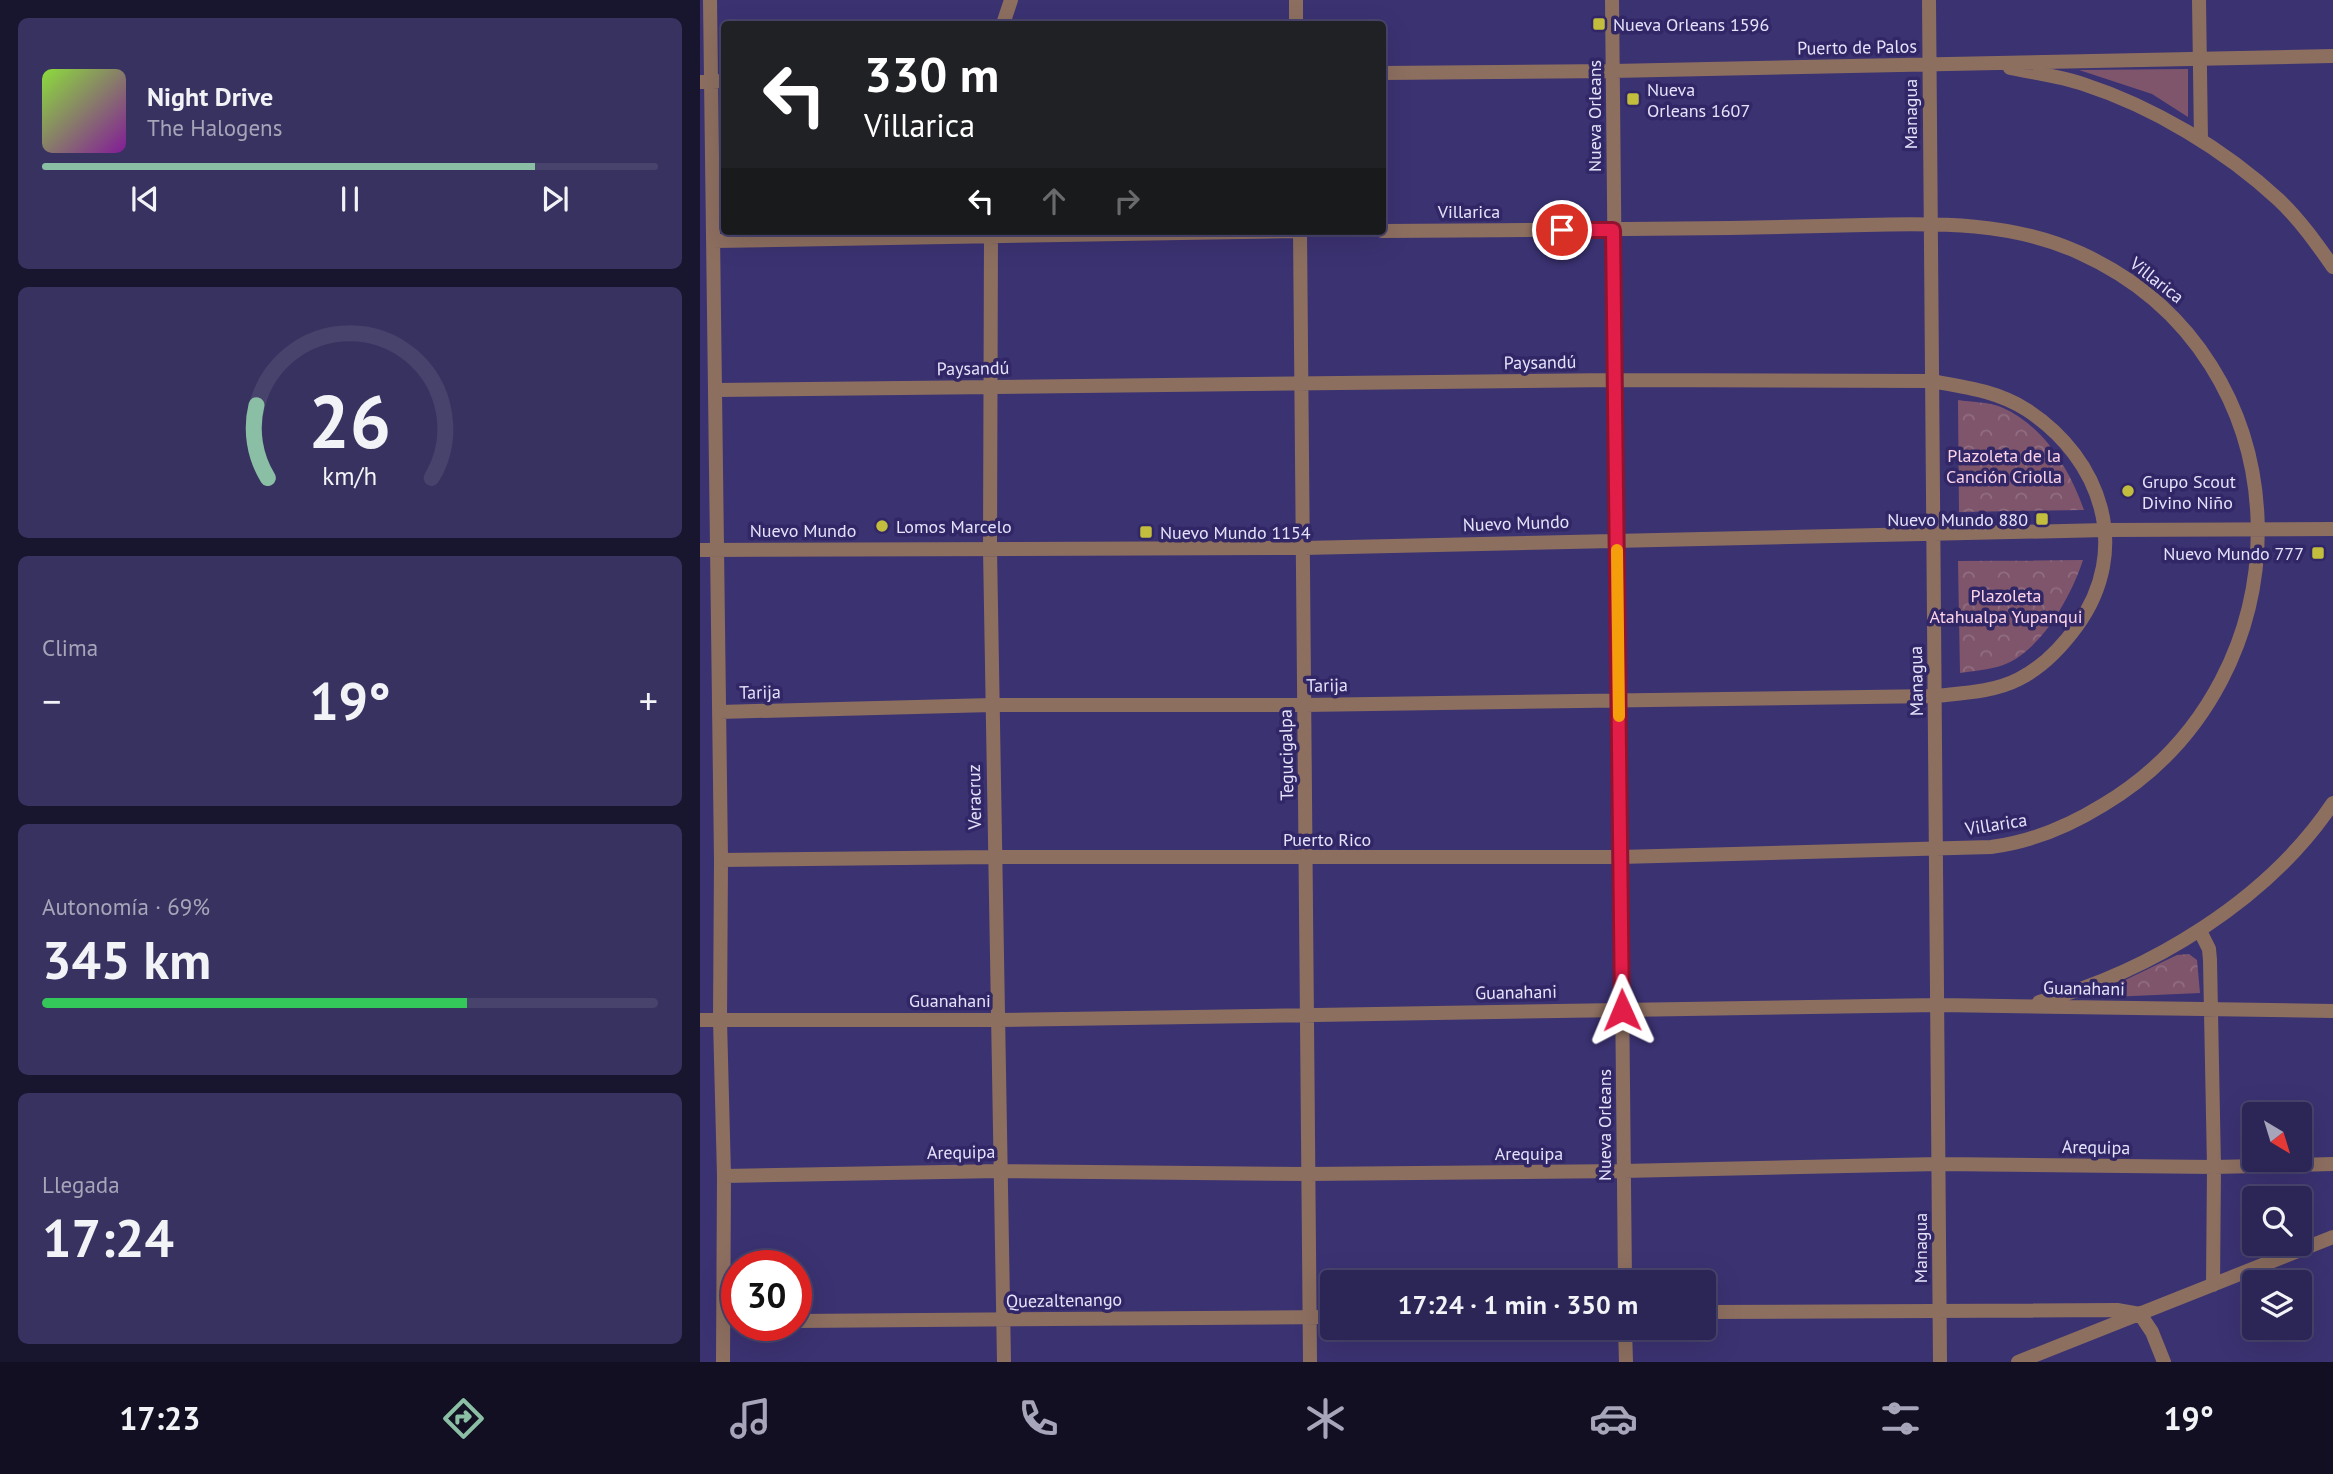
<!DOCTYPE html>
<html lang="es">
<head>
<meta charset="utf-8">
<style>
	body { margin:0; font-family:"PT Sans",sans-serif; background:#383260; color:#f1f3f6; height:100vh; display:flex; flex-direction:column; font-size:26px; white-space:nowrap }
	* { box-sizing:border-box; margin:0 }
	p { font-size:23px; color:#a6a5b9 }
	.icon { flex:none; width:38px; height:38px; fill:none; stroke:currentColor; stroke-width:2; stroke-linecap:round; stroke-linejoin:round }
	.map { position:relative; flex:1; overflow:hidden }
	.drawer { display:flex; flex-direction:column; gap:18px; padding:18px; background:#18152f; width:700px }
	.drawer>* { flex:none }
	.guide { position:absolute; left:21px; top:21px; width:665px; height:214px; border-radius:7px; box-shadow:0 7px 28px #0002,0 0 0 2px #48436c; background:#202124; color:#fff; overflow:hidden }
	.needle { width:46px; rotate:142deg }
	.fabs { position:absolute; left:1542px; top:1102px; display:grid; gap:14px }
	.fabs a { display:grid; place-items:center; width:70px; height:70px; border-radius:7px; background:#2c2656; box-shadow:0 7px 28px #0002,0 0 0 2px #48436c; font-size:35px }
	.speed { position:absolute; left:21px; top:1250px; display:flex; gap:14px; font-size:35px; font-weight:700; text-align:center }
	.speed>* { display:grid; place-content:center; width:91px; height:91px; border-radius:50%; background:#2c2656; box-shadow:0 7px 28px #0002,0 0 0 2px #48436c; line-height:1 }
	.speed .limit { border:10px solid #d22; background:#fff; color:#111 }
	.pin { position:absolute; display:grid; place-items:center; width:60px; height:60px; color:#fff; margin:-30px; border:4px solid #fff; border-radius:50%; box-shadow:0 2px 7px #0007 }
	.me { position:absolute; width:77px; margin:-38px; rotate:359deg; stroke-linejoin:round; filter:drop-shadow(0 0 5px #0008) }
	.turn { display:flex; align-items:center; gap:24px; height:147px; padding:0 28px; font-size:32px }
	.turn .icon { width:91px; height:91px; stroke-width:2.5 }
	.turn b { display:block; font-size:49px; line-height:60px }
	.lanes { display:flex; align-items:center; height:66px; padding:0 28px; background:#0003; justify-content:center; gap:35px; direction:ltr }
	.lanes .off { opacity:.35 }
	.big { font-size:52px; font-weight:700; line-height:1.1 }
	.drawer .tile { flex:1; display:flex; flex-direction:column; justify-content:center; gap:10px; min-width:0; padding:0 24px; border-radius:10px; background:#383260 }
	.drawer .dial { align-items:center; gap:0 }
	.dial svg { height:182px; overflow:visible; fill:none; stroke:#48436c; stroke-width:7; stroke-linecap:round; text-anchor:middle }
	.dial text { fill:#f1f3f6; stroke:none }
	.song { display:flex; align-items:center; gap:21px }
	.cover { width:84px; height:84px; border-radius:10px; background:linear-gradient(135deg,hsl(90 70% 55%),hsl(290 70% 35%)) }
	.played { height:7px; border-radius:4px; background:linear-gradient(90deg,#8abfa5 80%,#48436c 80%) }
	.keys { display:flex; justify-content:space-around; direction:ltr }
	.heat { display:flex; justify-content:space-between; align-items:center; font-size:38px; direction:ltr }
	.charge { height:10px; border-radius:5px; background:linear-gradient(90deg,#34c759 69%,#48436c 0) }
	.trip { position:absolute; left:620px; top:1270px; width:396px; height:70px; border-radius:7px; background:#2c2656; box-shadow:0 7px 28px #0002,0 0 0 2px #48436c; font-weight:700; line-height:70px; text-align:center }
	.menu { display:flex; height:112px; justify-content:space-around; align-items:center; background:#120f22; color:#a6a5b9 }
	.menu .icon { width:49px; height:49px }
	.menu .selected { color:#8abfa5 }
	.menu b { font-size:32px; color:#f1f3f6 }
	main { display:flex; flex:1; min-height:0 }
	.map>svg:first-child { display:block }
	.grass { fill:#7f556b }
	.park { fill:url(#park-crowns) }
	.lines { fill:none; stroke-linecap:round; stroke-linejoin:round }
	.street { stroke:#8d6f60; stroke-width:14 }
	.route-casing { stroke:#92132f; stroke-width:18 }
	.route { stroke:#e11d48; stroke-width:12 }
	.slow { stroke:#f59e0b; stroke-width:12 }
	.poi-dot { fill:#c3bd3e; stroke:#312766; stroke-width:2.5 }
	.labels { text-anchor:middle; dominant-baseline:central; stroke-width:7; stroke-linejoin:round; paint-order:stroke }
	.poi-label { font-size:18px; fill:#e4e3fb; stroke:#312766; text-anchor:start }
	.street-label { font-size:18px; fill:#e4e3fb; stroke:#312766 }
	.park-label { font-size:18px; fill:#fdd4e8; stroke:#312766 }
</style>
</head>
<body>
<main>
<section class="drawer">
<div class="tile">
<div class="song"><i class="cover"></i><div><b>Night Drive</b><p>The Halogens</p></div></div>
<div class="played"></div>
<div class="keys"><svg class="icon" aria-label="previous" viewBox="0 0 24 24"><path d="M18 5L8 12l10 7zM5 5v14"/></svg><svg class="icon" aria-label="pause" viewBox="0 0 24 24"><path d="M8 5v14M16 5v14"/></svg><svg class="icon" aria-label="next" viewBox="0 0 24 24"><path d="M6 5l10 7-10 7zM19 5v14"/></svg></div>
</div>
<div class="tile dial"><svg viewBox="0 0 100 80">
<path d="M14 69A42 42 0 1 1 86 69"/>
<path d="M14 69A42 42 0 0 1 9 37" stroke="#8abfa5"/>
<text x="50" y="56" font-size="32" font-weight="700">26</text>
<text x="50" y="72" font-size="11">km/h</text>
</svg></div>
<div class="tile"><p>Clima</p>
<div class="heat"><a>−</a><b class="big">19°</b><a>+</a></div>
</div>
<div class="tile"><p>Autonomía · 69%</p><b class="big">345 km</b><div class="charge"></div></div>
<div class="tile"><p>Llegada</p><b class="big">17:24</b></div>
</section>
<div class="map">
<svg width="1633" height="1362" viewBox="0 0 1633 1362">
	<defs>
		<pattern id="park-crowns" width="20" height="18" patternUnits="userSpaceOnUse" patternTransform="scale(1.75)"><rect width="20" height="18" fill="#7f556b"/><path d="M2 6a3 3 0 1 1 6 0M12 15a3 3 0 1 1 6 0" fill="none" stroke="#916d81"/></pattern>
	</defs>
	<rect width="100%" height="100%" fill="#3b3272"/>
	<path class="grass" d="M1488 69V117L1452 94 1379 70Z"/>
	<path class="park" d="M1258 400C1271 402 1288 402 1301 407 1343 425 1369 468 1384 510L1259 512Z
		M1383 560C1371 597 1339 656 1297 667 1285 670 1272 671 1260 673L1258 561Z
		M1489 954 1497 960 1500 993 1388 998 1477 955Z"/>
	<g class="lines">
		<path class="street" d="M10 0 21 860 20 1020 24 1176 23 1362
			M596 0V24
			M912 0 925 1283
			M1229 0 1240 1362
			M1499 0 1501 140
			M303 24 311 0
			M1310 68C1334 73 1360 76 1383 84 1454 107 1525 150 1579 200 1600 220 1617 244 1633 267
			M682 73 913 71 1633 56
			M0 82 24 81
			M291 231 290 549 304 1362
			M600 231 610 1362
			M14 241 596 231
			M16 390 914 380 1231 381C1265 387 1298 391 1327 410 1402 459 1432 550 1377 626 1361 648 1343 667 1319 679 1294 692 1263 693 1235 696L604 705H292L19 712
			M0 550 603 548 1406 530 1633 529
			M21 860 294 857H920L1291 847C1331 842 1369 826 1403 805 1615 679 1611 357 1380 253 1312 222 1239 223 1165 225 1120 226 1075 227 1030 228 914 230 798 230 682 231
			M1500 931 1509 949 1510 960 1514 1167 1513 1285
			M1339 1002C1450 972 1568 900 1633 803
			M0 1020H298L1239 1005 1633 1011
			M24 1176 300 1171 607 1174 923 1171 1239 1164 1514 1167 1633 1164
			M1003 1312 1417 1310 1440 1314 1452 1332 1464 1362
			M96 1321 632 1317
			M925 1328 926 1362
			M1318 1362 1633 1237"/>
	</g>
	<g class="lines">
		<defs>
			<path id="route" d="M862 230H913L922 1010"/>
		</defs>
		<use href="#route" class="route-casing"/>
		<use href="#route" class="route"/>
		<path class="slow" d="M917 550 919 716"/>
	</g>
	<g class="poi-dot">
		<rect x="892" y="17" width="14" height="14" rx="3.5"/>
		<rect x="926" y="92" width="14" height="14" rx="3.5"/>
		<circle cx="1428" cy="491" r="7"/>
		<rect x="1335" y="512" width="14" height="14" rx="3.5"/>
		<circle cx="182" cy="526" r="7"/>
		<rect x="439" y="525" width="14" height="14" rx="3.5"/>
		<rect x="1611" y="546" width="14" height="14" rx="3.5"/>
	</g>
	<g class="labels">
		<g class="poi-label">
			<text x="913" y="24">Nueva Orleans 1596</text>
			<text x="947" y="89">Nueva<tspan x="947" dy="21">Orleans 1607</tspan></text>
			<text x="1442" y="481">Grupo Scout<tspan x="1442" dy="21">Divino Niño</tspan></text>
			<text x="1328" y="519" text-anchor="end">Nuevo Mundo 880</text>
			<text x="196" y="526">Lomos Marcelo</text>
			<text x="460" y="532">Nuevo Mundo 1154</text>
			<text x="1604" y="553" text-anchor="end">Nuevo Mundo 777</text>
		</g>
		<g class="street-label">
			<text transform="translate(1157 47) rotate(-1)">Puerto de Palos</text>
			<text transform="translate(1210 114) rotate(-90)">Managua</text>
			<text transform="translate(894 116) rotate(-90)">Nueva Orleans</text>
			<text x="769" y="211">Villarica</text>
			<text transform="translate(1457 280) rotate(38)">Villarica</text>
			<text transform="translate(840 362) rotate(-1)">Paysandú</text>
			<text transform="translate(273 368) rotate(-1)">Paysandú</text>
			<text transform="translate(816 523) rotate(-2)">Nuevo Mundo</text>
			<text x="103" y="530">Nuevo Mundo</text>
			<text transform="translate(1216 681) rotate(-91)">Managua</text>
			<text transform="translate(627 685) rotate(-1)">Tarija</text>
			<text transform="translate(60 692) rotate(-1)">Tarija</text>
			<text transform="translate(586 755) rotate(-91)">Tegucigalpa</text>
			<text transform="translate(274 797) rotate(-91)">Veracruz</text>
			<text transform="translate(1296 824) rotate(-9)">Villarica</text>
			<text x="627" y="839">Puerto Rico</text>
			<text transform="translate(1384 988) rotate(1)">Guanahani</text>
			<text transform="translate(816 992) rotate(-1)">Guanahani</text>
			<text x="250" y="1000">Guanahani</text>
			<text transform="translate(904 1125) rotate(-90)">Nueva Orleans</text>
			<text transform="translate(1396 1147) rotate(1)">Arequipa</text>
			<text transform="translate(261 1152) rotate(-1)">Arequipa</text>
			<text x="829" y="1153">Arequipa</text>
			<text transform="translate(1220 1248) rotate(-90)">Managua</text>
			<text transform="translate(364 1300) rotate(-1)">Quezaltenango</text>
		</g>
		<g class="park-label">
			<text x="1304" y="455">Plazoleta de la<tspan x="1304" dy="21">Canción Criolla</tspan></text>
			<text x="1306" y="595">Plazoleta<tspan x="1306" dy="21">Atahualpa Yupanqui</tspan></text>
		</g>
	</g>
</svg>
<div class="fabs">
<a><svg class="needle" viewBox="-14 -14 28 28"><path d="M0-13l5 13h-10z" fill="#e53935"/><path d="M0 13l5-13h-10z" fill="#a6a5b9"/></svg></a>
<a><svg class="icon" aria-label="search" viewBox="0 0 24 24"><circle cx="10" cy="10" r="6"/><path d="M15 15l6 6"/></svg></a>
<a><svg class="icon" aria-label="layers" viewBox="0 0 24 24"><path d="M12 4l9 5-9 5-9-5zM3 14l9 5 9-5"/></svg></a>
</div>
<div class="speed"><div class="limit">30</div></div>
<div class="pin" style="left:862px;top:230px;background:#d93025"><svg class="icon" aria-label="arrive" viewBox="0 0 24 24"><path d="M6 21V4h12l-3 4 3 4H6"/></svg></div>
<svg class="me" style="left:922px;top:1010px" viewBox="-20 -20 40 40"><path d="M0-17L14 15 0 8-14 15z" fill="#e11d48" stroke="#fff" stroke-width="4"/></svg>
<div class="trip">17:24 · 1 min · 350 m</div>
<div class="guide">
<div class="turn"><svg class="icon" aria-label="left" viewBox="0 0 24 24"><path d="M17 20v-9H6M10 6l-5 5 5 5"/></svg><div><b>330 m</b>Villarica</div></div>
<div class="lanes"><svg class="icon" aria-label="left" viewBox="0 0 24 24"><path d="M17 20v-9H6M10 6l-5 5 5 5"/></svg><svg class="icon off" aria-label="ahead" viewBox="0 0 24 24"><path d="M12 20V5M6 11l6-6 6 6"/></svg><svg class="icon off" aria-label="right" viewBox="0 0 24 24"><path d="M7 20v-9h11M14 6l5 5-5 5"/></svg></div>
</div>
</div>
</main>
<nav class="menu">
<b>17:23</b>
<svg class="icon selected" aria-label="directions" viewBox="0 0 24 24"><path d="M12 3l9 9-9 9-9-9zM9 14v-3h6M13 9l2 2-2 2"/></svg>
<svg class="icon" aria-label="music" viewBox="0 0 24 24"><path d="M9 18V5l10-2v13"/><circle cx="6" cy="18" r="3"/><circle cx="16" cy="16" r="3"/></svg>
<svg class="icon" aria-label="phone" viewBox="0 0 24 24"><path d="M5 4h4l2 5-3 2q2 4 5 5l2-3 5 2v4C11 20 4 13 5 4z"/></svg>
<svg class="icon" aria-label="climate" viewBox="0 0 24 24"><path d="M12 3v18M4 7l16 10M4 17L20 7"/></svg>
<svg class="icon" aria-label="car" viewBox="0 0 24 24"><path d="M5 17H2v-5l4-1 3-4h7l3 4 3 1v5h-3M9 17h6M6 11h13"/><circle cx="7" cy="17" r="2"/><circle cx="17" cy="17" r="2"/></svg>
<svg class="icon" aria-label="filters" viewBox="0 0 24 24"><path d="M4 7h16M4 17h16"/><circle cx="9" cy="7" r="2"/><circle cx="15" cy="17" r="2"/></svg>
<b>19°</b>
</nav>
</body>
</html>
